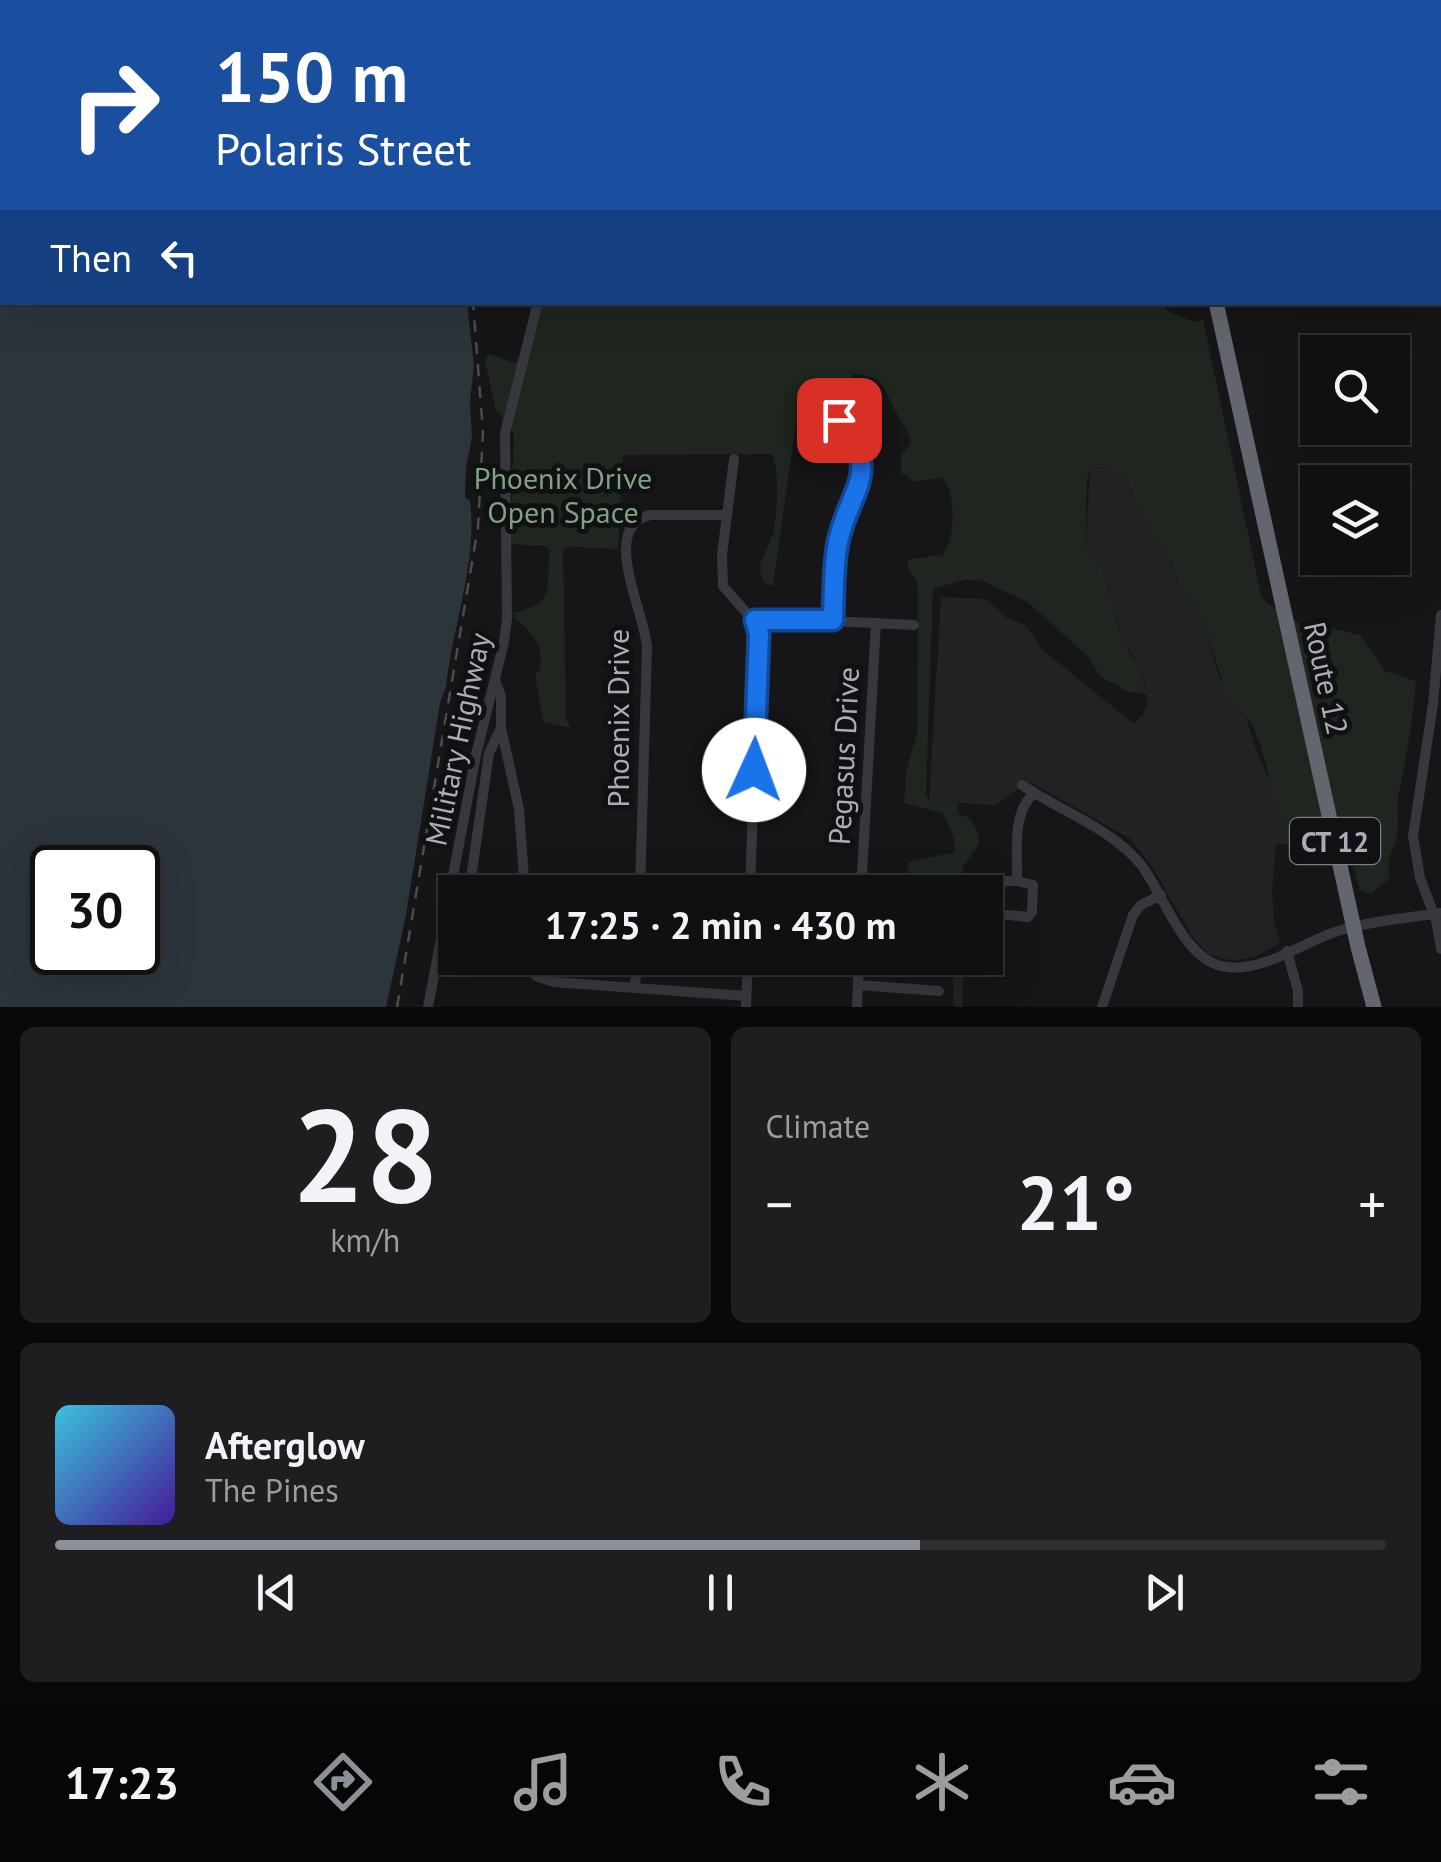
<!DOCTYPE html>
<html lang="en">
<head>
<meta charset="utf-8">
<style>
	body { margin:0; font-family:"PT Sans",sans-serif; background:#1e1e20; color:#f1f3f6; height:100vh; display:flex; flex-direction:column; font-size:38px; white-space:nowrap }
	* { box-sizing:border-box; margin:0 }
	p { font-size:32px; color:#9c9d9f }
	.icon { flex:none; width:55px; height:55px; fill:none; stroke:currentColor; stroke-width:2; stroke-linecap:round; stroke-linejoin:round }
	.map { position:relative; height:1007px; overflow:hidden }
	.sheet { display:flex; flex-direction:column; gap:20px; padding:20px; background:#09090a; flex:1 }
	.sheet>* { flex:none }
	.hud { position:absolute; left:0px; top:0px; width:1442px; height:305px; box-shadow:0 10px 40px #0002,0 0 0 2px #303032; background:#1a4fa0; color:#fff; overflow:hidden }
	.controls { position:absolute; left:1300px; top:335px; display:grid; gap:20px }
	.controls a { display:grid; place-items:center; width:110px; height:110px; border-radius:0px; background:#101012; box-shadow:0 10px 40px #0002,0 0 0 2px #303032; font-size:50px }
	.speed { position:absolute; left:30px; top:845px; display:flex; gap:20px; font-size:50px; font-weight:700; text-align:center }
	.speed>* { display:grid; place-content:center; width:130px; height:130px; border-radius:50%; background:#101012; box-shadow:0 10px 40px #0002,0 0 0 2px #303032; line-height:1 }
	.speed .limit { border:5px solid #111; border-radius:15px; background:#fff; color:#111 }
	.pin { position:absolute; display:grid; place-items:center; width:85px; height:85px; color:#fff; margin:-42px; border-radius:20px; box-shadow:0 5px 15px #0006 }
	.me { position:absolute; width:110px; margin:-55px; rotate:2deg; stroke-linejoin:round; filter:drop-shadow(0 0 8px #0008) }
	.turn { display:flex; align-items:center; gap:35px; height:210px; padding:0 50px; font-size:45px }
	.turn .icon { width:130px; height:130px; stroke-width:2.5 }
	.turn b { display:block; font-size:70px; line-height:85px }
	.then { display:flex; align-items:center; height:95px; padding:0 50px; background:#0003; gap:20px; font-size:38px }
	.big { font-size:75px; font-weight:700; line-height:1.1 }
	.sheet .widget { flex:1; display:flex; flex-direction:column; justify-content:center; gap:15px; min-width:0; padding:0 35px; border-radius:15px; background:#1e1e20 }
	.sheet .dial { align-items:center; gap:0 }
	.dial b { font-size:130px; line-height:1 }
	.song { display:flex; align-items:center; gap:30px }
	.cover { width:120px; height:120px; border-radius:15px; background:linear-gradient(135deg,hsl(190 70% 55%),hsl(260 70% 35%)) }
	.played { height:10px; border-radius:5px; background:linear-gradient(90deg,#8c9099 65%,#303032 65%) }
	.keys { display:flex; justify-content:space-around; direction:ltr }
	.heat { display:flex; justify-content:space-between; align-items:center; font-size:55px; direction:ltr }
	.sheet .tiles { flex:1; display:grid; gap:20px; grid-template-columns:1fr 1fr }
	.widget:last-child { grid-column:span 2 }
	.trip { position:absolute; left:438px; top:875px; width:565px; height:100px; border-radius:0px; background:#101012; box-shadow:0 10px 40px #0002,0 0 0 2px #303032; font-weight:700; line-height:100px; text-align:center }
	.menu { display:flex; height:160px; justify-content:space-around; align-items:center; background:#060607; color:#9c9d9f }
	.menu .icon { width:70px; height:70px }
	.menu .active { color:#8c9099 }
	.menu b { font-size:45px; color:#f1f3f6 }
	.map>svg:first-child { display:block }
	.built { fill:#222225 }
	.green { fill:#1e261f }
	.water { fill:#2c353c; fill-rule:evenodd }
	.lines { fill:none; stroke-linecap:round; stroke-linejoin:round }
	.minor { stroke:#37383d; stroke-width:10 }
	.highway { stroke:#63666e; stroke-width:15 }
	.rail { stroke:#4a4c52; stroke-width:2.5; stroke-dasharray:12 10; stroke-linecap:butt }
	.route-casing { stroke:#114b97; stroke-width:25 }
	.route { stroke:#1a73e8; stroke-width:18 }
	.labels { text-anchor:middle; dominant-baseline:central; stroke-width:10; stroke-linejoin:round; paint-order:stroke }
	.shield { fill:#111113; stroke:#7b7e86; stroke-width:2.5 }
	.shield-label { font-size:28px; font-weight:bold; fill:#a8adb8 }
	.park-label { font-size:30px; fill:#7fa381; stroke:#111113 }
	.street-label { font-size:30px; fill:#a8adb8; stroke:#111113 }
</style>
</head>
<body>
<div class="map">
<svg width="1441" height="1007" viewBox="0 0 1441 1007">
	<rect width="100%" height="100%" fill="#161618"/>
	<path class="built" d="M1090 467 1111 468 1126 479 1147 526 1170 560 1180 588 1201 613 1220 680 1246 716 1255 748 1274 790 1284 828V844H1276L1272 892 1274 920 1280 943 1255 957 1233 961 1208 954 1192 936 1154 870 1132 840 1032 783H1026L996 805 929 801 941 597 986 599 1007 618 1025 625 1044 651 1134 724 1143 714 1147 703 1146 687 1134 656 1122 641 1102 567 1085 555Z"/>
	<path class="green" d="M1346 0H1441V164L1440 2Z
		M1162 302 1167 311 1195 322 1203 319 1261 595 1267 603 1310 630 1326 627 1360 635 1385 671 1416 681C1413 719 1407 756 1399 792 1396 807 1400 825 1396 840 1391 856 1386 860 1390 878L1372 894 1360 890 1351 856 1311 845 1284 844V828L1260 744 1251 722 1225 690 1201 613 1180 588 1170 560 1147 526 1126 479 1111 468 1090 467 1087 480 1085 555 1095 559 1102 567 1122 641 1138 665 1147 694 1127 691 1101 677 1089 658 1029 603 983 581 966 579 933 589 926 795 929 801 957 803 959 814 970 818C986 845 978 844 963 867V892H945L944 885 907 872 909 862 954 852C957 838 949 825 942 813L904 803 906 773 917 733 918 589 916 580 907 566 909 559 943 555C956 532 956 499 943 477L916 482 901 473V455L911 443C908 428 900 420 893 407 881 382 885 378 854 374L835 398 802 415 796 423 773 585H766C752 566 767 553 773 534 777 515 780 471 772 454L623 455 618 549 572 547 563 550 566 716 570 728 543 722 535 674 540 670C544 642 532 634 514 617L513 613C556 603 547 589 549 549L545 546 510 544 514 432 496 410 485 361 489 354 514 363 527 353 541 303Z
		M952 958H964L962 1007 954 1006Z"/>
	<path class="water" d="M0 0H398L399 2H2V302L467 303 474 365 470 402 472 438 466 467 465 497 470 501C478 560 452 628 446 687L440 703 406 915 386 1007H0ZM52 868H138V952H52Z"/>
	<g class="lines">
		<path class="minor" d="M517 0 519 2
			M986 0 989 2
			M1317 0 1319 2
			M593 2 594 0
			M909 2 910 0
			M1058 2V0
			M1440 268 1441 271
			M734 459 722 555 723 586 759 627 750 892
			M1441 615 1433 704 1413 836 1420 878 1436 920 1441 949
			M755 620 769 618 914 625
			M833 620C834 595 833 567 838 542 850 487 883 473 839 420
			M496 683 501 696V728L519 809 525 892
			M1022 785C1060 811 1113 829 1142 866 1165 897 1185 963 1227 967 1263 972 1302 943 1335 932 1369 921 1407 918 1441 913
			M1001 881H1017L1033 885 1032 912 1028 917 998 914Z
			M1017 881C1018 852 1011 814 1034 793
			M469 892 489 753 501 728
			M640 892 647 647C645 613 599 526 650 515H726
			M861 892 876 623
			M1287 951 1298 991V1007
			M459 958 467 965 476 958
			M528 958 536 976 553 982 746 996
			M858 985 939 991
			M635 988 637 958
			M428 1007 476 755 504 642 507 618 505 433 538 302
			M746 1007 748 958
			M857 1007 859 958
			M1102 1007 1133 915 1141 905 1161 895"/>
		<path class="highway" d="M1149 0 1150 2
			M1216 302 1358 947 1374 1007"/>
		<path class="rail" d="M407 0V2
			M397 1007 478 527 483 432 473 302"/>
	</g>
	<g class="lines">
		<defs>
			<path id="route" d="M754 770 759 634 755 620H833C834 595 833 567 838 542 850 487 883 474 839 420"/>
		</defs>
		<use href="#route" class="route-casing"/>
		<use href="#route" class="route"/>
	</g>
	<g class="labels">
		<rect class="shield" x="1290" y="818" width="90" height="46" rx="8"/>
		<g class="shield-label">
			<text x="1335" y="841">CT 12</text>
		</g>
		<g class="park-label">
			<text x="563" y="477">Phoenix Drive<tspan x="563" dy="34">Open Space</tspan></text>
		</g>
		<g class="street-label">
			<text transform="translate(1327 678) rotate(78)">Route 12</text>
			<text transform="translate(617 718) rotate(-90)">Phoenix Drive</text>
			<text transform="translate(457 739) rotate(-78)">Military Highway</text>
			<text transform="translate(843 756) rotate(-87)">Pegasus Drive</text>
		</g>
	</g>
</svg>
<div class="controls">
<a><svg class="icon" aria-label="search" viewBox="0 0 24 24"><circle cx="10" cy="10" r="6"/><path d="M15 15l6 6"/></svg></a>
<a><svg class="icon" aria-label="layers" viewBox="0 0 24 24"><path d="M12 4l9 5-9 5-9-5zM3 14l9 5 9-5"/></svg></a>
</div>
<div class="speed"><div class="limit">30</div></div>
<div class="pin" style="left:839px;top:420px;background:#d93025"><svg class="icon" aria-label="arrive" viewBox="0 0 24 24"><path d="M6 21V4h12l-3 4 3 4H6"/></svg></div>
<svg class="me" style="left:754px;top:770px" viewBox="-20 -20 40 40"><circle r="19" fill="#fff"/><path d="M0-13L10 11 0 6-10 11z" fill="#1a73e8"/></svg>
<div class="trip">17:25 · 2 min · 430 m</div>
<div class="hud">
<div class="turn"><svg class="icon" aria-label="right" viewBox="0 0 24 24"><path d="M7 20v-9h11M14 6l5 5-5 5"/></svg><div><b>150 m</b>Polaris Street</div></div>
<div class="then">Then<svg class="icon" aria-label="left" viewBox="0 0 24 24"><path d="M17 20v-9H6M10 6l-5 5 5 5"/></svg></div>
</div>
</div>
<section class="sheet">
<div class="tiles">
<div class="widget dial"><b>28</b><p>km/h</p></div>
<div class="widget"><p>Climate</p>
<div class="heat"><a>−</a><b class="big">21°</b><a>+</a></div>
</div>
<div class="widget">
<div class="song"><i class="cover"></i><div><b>Afterglow</b><p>The Pines</p></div></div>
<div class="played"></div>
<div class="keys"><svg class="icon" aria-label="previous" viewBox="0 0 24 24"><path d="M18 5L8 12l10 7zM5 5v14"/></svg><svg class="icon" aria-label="pause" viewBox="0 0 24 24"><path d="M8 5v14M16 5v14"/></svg><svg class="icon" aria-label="next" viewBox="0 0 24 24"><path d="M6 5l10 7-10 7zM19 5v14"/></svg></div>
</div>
</div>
</section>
<nav class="menu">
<b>17:23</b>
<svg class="icon active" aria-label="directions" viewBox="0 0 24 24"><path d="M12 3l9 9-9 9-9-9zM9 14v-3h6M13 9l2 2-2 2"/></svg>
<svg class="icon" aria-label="music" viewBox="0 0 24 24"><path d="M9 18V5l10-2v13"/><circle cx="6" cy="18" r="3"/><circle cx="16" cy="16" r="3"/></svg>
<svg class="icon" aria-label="phone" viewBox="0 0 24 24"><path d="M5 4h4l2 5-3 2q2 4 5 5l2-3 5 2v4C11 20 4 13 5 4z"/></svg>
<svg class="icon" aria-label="climate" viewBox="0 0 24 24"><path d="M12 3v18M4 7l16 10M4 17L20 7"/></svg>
<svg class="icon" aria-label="car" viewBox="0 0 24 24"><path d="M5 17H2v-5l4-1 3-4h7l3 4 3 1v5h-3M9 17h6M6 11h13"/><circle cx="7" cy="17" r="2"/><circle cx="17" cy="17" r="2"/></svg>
<svg class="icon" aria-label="filters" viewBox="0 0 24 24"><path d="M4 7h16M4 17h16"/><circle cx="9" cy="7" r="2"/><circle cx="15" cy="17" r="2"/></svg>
</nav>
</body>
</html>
